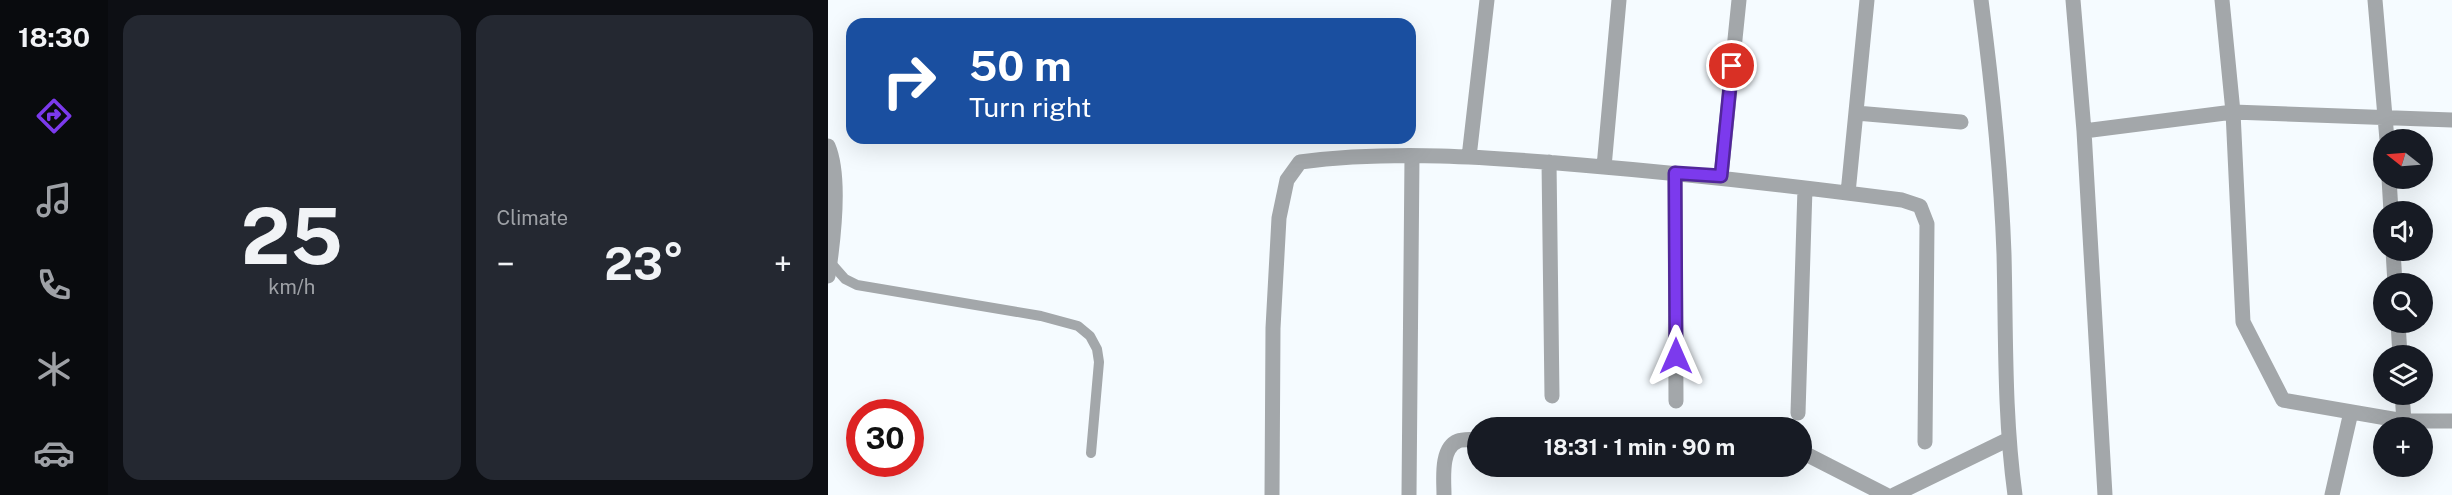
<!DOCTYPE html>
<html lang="en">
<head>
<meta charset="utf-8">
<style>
	body { margin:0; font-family:"Public Sans",sans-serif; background:#242831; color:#f1f3f6; height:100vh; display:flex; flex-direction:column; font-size:22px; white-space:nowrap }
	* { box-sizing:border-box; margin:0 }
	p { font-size:20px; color:#9ea1a6 }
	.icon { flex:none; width:33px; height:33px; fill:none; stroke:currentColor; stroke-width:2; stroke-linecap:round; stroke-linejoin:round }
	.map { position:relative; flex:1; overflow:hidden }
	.details { display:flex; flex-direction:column; gap:15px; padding:15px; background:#0d0f14; width:720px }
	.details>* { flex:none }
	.guide { position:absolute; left:18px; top:18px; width:570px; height:126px; border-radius:18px; box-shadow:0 6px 24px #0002; background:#1a4fa0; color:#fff; overflow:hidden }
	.needle { width:39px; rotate:287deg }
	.fabs { position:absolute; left:1545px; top:129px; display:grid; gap:12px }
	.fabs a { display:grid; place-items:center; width:60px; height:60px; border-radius:50%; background:#171b24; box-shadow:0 6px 24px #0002; font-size:30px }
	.speed { position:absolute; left:18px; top:399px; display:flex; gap:12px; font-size:30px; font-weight:700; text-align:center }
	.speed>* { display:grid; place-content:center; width:78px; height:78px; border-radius:50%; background:#171b24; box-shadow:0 6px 24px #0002; line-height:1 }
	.speed .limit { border:9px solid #d22; background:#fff; color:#111 }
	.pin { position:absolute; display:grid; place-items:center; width:51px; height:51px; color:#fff; margin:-26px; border:3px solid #fff; border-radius:50%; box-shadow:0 2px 6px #0007 }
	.me { position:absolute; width:66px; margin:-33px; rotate:0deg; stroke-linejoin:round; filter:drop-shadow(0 0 4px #0008) }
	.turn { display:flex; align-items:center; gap:21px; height:126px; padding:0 24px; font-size:27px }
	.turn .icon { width:78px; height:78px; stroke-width:2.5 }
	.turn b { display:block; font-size:42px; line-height:51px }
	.big { font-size:45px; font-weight:700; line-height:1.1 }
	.details .card { flex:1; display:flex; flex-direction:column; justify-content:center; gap:9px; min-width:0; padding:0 21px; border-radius:18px; background:#242831 }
	.details .dial { align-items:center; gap:0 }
	.dial b { font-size:78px; line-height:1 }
	.heat { display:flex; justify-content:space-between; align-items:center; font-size:33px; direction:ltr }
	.details .tiles { flex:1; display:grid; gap:15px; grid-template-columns:repeat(2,1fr) }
	.trip { position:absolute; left:639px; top:417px; width:345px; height:60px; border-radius:30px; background:#171b24; box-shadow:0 6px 24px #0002; font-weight:700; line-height:60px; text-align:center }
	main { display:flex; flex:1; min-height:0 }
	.menu { display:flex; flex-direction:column; width:108px; justify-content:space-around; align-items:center; background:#090b0e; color:#9ea1a6 }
	.menu .icon { width:42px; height:42px }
	.menu .active { color:#7c3aed }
	.menu b { font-size:27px; color:#f1f3f6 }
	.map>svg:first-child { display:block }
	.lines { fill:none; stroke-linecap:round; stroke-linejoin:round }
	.lane { stroke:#a3a7aa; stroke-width:10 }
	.street { stroke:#a3a7aa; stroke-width:15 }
	.route-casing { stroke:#51269a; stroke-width:15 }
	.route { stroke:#7c3aed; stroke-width:10 }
</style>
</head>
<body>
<main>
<nav class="menu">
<b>18:30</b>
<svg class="icon active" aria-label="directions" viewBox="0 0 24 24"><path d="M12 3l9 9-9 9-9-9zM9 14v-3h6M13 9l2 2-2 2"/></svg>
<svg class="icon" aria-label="music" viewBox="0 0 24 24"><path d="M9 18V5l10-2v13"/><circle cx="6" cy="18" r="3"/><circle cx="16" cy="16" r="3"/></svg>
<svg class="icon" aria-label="phone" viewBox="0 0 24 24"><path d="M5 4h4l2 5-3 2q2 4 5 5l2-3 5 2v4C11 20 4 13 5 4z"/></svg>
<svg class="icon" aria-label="climate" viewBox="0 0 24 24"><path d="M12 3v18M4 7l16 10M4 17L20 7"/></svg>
<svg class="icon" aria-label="car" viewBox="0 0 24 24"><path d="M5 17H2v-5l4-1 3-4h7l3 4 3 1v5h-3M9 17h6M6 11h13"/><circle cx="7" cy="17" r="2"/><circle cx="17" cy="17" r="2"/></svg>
</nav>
<section class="details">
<div class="tiles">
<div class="card dial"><b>25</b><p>km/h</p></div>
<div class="card"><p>Climate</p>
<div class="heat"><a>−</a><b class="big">23°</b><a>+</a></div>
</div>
</div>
</section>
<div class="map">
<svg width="1624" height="495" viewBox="0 0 1624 495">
	<rect width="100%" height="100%" fill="#f5fbff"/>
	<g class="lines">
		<path class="lane" d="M2 262 17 279 29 285 213 316 250 326 262 336 269 349 271 362 263 453"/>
		<path class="street" d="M1153 0C1164 84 1173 169 1176 254 1178 335 1176 415 1187 495
			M1245 0 1256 131 1277 495
			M1394 0 1405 112 1415 322 1455 400 1576 421H1624
			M1547 0 1559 140
			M1028 113 1133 122
			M1256 131 1405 112 1624 120
			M0 146C13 176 5 243 0 276
			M641 157 659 0
			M721 162 724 396
			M776 167 791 0
			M847 173 848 401
			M893 176 911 0
			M1561 178 1563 212
			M1020 193 1039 0
			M1565 250 1567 284
			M1570 322 1572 356
			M1574 394 1576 421
			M970 413 977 188
			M974 452 1058 495
			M444 495 445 328 451 218 459 180 472 162C565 150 660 157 753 165 861 174 967 186 1074 200L1092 206 1099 224 1097 442
			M581 495 584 156
			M616 495C616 480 612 448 630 441 635 439 644 440 650 439
			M1066 495 1179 440
			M1504 495 1523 412"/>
	</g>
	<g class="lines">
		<defs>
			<path id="route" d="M848 356 847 173 893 176 904 66"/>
		</defs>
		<use href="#route" class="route-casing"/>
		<use href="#route" class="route"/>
	</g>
</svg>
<div class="fabs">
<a><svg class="needle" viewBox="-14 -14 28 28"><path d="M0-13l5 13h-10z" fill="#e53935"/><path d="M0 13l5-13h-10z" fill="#9ea1a6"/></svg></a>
<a><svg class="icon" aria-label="sound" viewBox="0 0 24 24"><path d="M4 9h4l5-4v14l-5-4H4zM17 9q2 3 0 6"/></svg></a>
<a><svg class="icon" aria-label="search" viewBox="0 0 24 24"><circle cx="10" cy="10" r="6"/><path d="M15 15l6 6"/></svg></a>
<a><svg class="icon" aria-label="layers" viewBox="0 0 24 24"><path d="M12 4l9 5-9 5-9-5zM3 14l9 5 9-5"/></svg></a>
<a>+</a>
</div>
<div class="speed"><div class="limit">30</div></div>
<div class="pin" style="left:904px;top:66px;background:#d93025"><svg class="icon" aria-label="arrive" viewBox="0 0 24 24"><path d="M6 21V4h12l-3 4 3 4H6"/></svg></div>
<svg class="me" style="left:848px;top:356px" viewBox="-20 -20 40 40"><path d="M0-17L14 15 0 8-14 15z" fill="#7c3aed" stroke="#fff" stroke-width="4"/></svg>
<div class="trip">18:31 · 1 min · 90 m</div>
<div class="guide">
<div class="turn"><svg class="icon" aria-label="right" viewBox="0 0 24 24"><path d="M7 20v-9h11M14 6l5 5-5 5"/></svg><div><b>50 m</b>Turn right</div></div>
</div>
</div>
</main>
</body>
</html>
